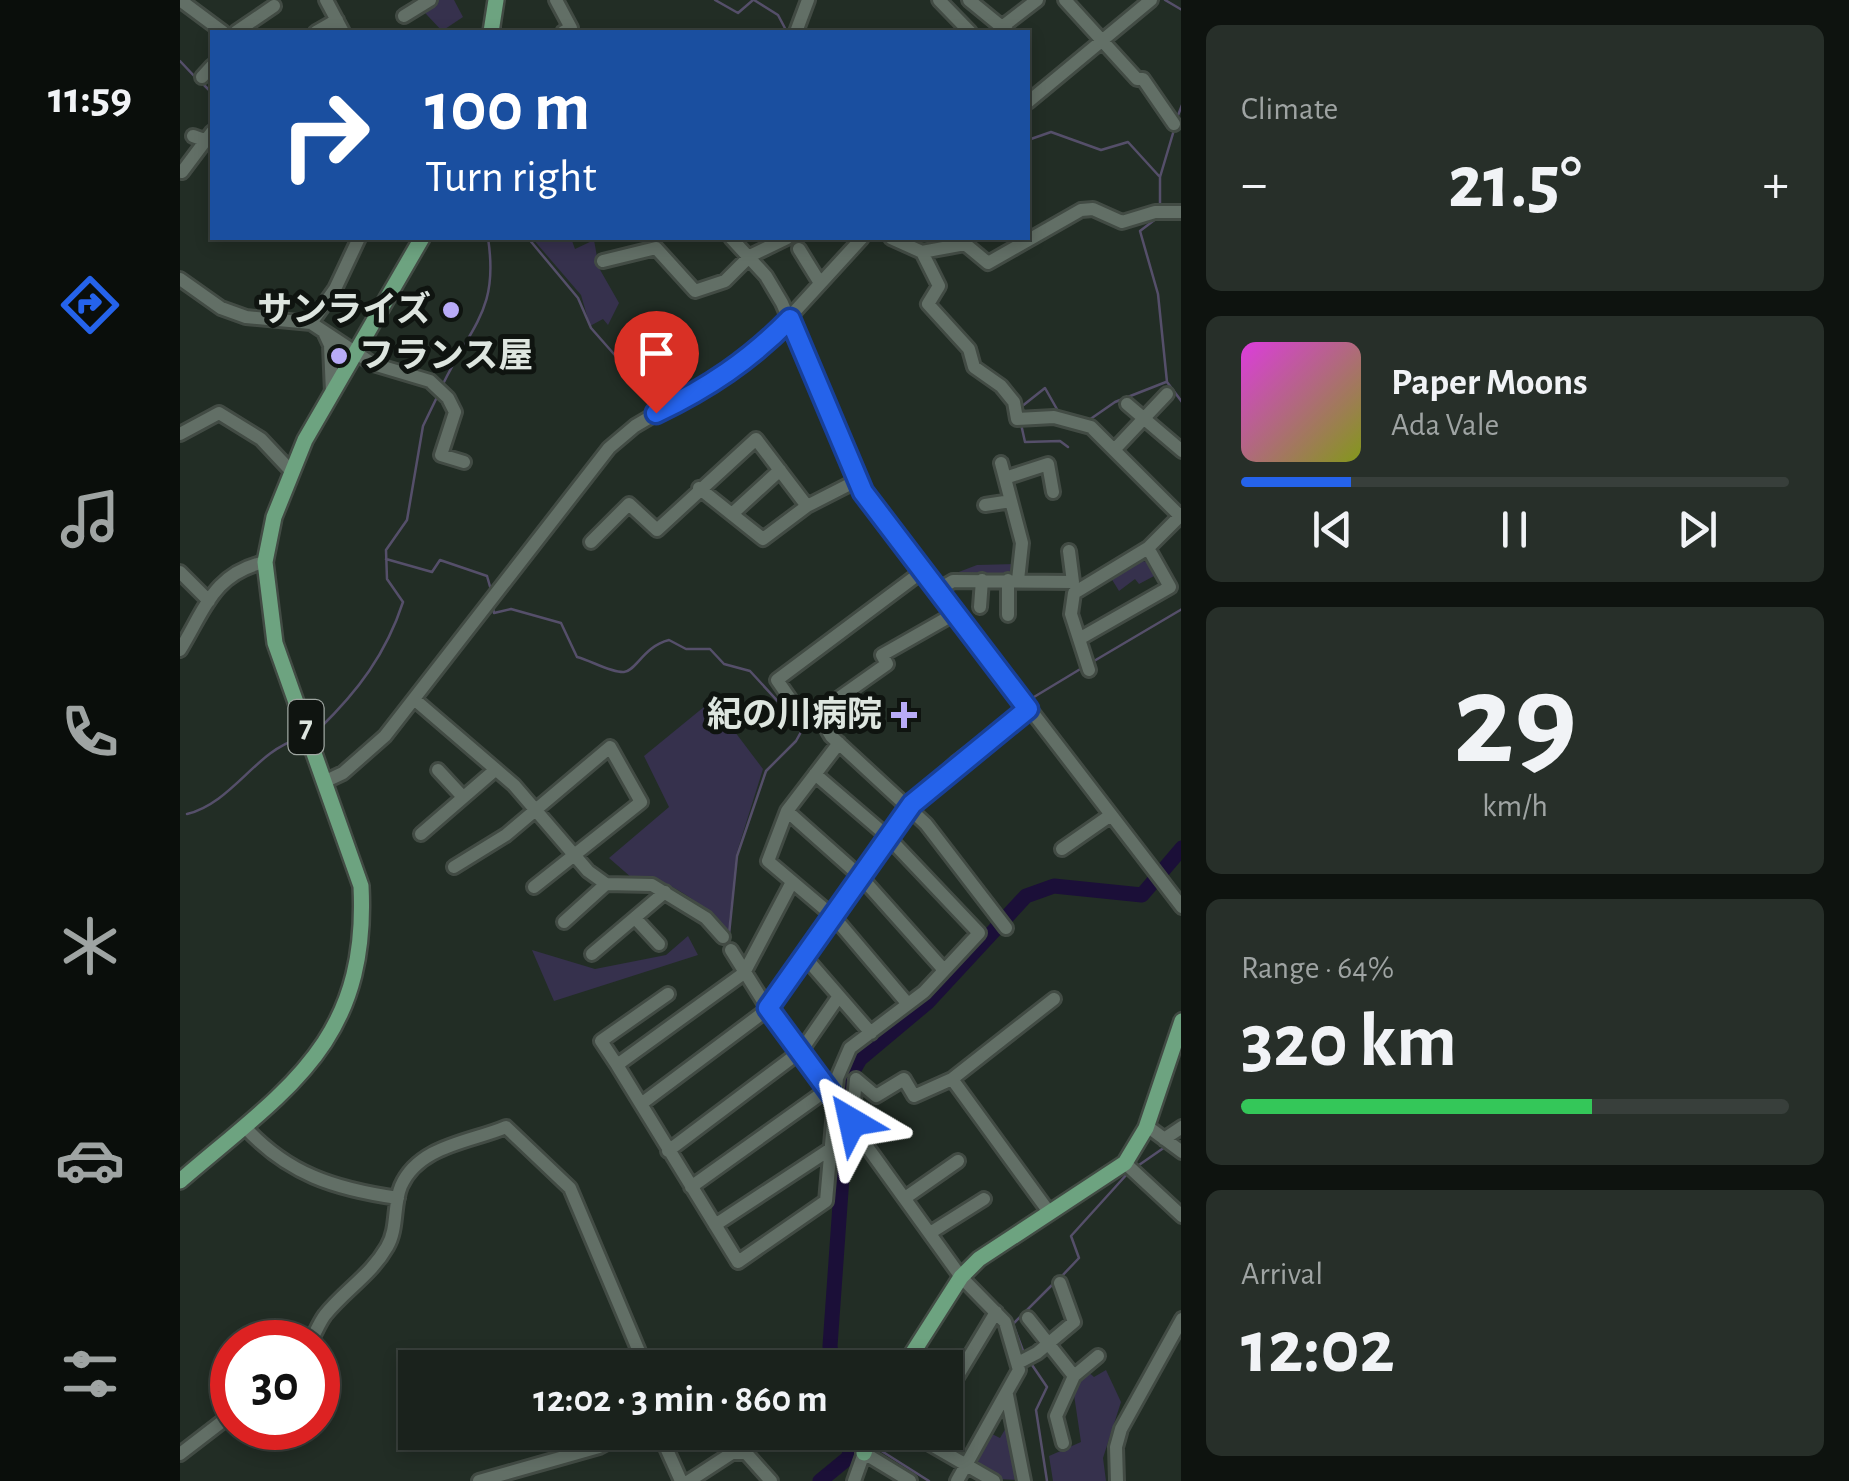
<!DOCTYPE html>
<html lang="en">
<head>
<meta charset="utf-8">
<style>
	body { margin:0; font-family:"Alegreya Sans","Noto Sans JP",sans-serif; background:#272f29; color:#f1f3f6; height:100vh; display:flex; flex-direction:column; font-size:38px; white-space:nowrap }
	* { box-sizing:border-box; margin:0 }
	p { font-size:32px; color:#9fa4a3 }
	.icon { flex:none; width:55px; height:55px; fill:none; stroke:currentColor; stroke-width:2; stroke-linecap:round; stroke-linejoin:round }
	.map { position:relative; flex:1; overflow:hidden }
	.panel { display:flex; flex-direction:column; gap:25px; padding:25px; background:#0e130f; width:668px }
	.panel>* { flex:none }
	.top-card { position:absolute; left:30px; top:30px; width:820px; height:210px; border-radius:0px; box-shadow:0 5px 15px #0003,0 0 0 2px #383f3b; background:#1a4fa0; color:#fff; overflow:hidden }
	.speed { position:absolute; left:30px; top:1320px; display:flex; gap:20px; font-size:50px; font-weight:700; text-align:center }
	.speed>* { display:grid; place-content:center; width:130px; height:130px; border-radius:50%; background:#1a221c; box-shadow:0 5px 15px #0003,0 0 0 2px #383f3b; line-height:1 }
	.speed .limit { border:15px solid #d22; background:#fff; color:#111 }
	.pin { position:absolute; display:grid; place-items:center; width:85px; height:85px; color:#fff; margin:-102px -42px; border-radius:50% 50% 50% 0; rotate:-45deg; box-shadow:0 0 10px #0007 }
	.pin .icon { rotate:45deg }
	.me { position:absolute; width:110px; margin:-55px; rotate:324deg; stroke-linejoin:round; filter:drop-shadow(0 0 8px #0008) }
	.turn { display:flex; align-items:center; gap:35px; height:210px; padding:0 50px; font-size:45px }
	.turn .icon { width:130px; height:130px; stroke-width:2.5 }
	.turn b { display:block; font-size:70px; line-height:85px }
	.big { font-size:75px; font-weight:600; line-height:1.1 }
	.panel .widget { flex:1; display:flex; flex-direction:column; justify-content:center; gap:15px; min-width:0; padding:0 35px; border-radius:15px; background:#272f29 }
	.panel .dial { align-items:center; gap:0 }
	.dial b { font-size:130px; line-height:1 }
	.song { display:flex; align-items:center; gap:30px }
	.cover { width:120px; height:120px; border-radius:15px; background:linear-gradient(135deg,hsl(300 70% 55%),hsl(70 70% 35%)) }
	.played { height:10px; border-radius:5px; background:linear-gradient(90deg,#2563eb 20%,#383f3b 20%) }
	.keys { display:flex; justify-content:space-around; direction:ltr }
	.heat { display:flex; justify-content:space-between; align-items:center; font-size:55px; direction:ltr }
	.charge { height:15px; border-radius:8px; background:linear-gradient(90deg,#34c759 64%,#383f3b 0) }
	.trip { position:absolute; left:218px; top:1350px; width:565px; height:100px; border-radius:0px; background:#1a221c; box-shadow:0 5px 15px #0003,0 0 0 2px #383f3b; font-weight:600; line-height:100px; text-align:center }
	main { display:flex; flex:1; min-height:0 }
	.tabs { display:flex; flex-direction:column; width:180px; justify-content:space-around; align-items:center; background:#0a0e0b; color:#9fa4a3 }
	.tabs .icon { width:70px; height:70px }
	.tabs .active { color:#2563eb }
	.tabs b { font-size:45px; color:#f1f3f6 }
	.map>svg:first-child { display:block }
	.green { fill:#36314d }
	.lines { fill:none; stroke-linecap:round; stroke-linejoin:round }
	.stream { stroke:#554f6a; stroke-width:2.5 }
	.river { stroke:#1b0f38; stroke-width:15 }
	.minor-casing { stroke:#424b44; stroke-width:18 }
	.major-casing { stroke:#424b44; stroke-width:20 }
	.minor { stroke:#626f66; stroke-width:12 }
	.major { stroke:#6da380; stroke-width:15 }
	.route-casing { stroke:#184099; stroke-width:25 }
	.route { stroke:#2563eb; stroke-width:18 }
	.poi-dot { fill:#b8abf7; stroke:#0f1410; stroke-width:4 }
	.labels { text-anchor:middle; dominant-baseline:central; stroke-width:10; stroke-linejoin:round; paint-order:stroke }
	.shield { fill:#0f1410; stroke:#9fa6a1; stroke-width:2.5 }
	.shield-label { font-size:32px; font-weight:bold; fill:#dde5df }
	.poi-label { font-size:35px; font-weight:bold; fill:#dde5df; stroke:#0f1410; text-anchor:end }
</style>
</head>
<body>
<main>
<nav class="tabs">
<b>11:59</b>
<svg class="icon active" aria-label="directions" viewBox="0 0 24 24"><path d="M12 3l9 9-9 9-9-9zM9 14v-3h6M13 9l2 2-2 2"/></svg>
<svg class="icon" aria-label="music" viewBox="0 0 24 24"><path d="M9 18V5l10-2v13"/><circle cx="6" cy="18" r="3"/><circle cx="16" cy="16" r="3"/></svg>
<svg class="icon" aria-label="phone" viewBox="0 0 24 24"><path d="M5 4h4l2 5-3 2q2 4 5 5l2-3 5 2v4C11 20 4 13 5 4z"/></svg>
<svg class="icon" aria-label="climate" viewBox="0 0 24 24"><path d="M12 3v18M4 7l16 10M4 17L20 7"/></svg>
<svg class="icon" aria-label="car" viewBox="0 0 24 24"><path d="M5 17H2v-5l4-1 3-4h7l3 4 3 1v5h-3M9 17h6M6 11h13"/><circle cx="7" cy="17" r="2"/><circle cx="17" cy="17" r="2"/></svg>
<svg class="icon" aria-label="filters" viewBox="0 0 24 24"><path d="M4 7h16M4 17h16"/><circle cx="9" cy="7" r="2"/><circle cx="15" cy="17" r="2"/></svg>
</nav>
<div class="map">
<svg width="1002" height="1481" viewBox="0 0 1002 1481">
	<rect width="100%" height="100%" fill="#222d25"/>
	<path class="green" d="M233 0H274L283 17 262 31Z
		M352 238H391L395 249 414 240 419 268 439 303 428 325 423 319 410 326 401 295Z
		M959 560 970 563 976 575 959 584 955 579 939 591 931 578Z
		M835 564 832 576 763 578 797 565Z
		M530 702 545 705 555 732 583 769 556 855 548 933C525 906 488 875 452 878L429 858 489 807 464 756Z
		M508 936 518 955 374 1001 352 950 415 969 486 955Z
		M906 1370 914 1377 926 1370 941 1402 923 1458 926 1481H873L869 1456 901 1442 893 1388Z
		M830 1421 841 1480 817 1479 793 1462 810 1433 820 1438Z"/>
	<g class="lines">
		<path class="stream" d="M535 0 558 13 573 0
			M574 0 598 15 607 32
			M985 0 1002 10
			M320 27 323 32
			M0 61 16 78
			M22 83 29 90 32 86
			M997 118 1002 105
			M848 140 871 132 921 150 948 142 979 176
			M980 205V177L994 130
			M977 218 960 231 978 294 987 382 1002 402
			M348 238 398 298 411 328 455 378 485 395
			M263 384C292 324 319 310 308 238
			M841 407 865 388 878 411 902 418
			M909 420 935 402 986 382
			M841 424 845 442 880 441 888 447
			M206 559 252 572 260 560 307 576 311 590
			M313 608 314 613 331 609 381 623 397 657C410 660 431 673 444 672 456 671 464 646 489 640L506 649H530L544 664 570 671 614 719
			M914 661 1002 609
			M849 700 902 668
			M139 729C178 691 206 654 223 602L207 579 206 550 227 520 243 426 258 395
			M7 814C52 803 76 751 118 739
			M549 934 557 856 586 771 616 741 626 723
			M594 1005 617 1038
			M628 1053 650 1082
			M959 1165 985 1147
			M880 1278 899 1258 891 1236 948 1173
			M845 1356 833 1324 874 1283
			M850 1362 867 1387 856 1410 867 1481
			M692 1445 749 1481"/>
		<path class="river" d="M653 1368 650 1346 669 1078 680 1059 748 1002 846 896 874 886 962 895 1002 848
			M640 1481 668 1458 678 1432"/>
		<defs>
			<path id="minor" d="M0 0 43 32
				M146 0 163 32
				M376 0 391 28 383 32
				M759 0 790 32
				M789 0 828 32
				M885 0 957 79H963L994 124
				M224 16 250 0
				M822 27 857 0
				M56 32 94 6
				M136 32 157 20
				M616 32 628 0
				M22 77 32 66
				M848 102 971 0
				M13 136 27 141
				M2 172 32 132
				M551 238 586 276 602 303 683 492 1002 907
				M711 238 742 252 785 244 808 263 901 210 913 209 942 222 975 212H1002
				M619 249 640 283
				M742 252 759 286 748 304 789 349 794 367 821 386 834 402 837 419 874 417 911 427 1000 516
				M423 261 476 248 515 291 545 281 570 256 607 238
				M0 279 41 308 66 317 131 323 193 364 250 381 268 398 275 412 261 455 284 462
				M131 323 155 289 179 238
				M144 332 150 345 152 393
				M947 404 1002 451
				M0 434 39 413 81 439 111 471
				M934 450 987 394
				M821 463 842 543 838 580
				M825 478 868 464 873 492
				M805 505 831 501
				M627 506 676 481
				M552 514 600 470
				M411 542 449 504 477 530 576 439 627 506 583 539 519 488
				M744 570 597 680 615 706 642 710 707 664 702 655 774 614
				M0 572 29 601
				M828 580V615
				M756 591 773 581 893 582 889 551
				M800 607 802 580
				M899 639 990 587 968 548
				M0 650C25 609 34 573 85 562
				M909 670 891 614 894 593 968 548 1002 514
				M234 699 334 785 408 871 426 884 472 885 526 918 543 937
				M642 721 651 736 746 824 826 928
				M659 743 607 811 681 877 764 970
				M258 770 283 797
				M146 781 163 773 205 736 429 448 455 426 574 356 682 238
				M607 811 588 861 654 917 727 1003
				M241 834 315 770
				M882 849 928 817
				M274 867 326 835 430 747 461 802 354 887
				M612 882 564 973 437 1065 558 1262 646 1201 657 1078 670 1048 744 992 799 933 707 836 635 774
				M455 918 479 944
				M384 922 426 884
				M551 950 588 1009 781 1277 825 1322 839 1370 777 1481
				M412 954 485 892
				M625 957 691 1033
				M437 1065 421 1041 488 994
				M772 1079 869 1212
				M461 1104 588 1009 732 804 776 763 847 709
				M672 1122 676 1079 696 1096 724 1079 734 1096 772 1079 874 999
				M64 1126C107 1174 155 1189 218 1198
				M967 1126 1002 1152
				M984 1139 1002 1127
				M488 1151 621 1051 659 996
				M945 1163 1002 1216
				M511 1187 648 1089
				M725 1198 778 1161
				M535 1225 652 1148
				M750 1233 804 1199
				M848 1318 894 1376 876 1416 883 1443
				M130 1342C135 1334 139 1323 145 1315 165 1290 191 1275 207 1247 218 1229 213 1205 221 1186 239 1145 291 1142 326 1127L390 1188 466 1368
				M838 1363 857 1353 894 1322 880 1283
				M894 1376 918 1356
				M827 1395 844 1481
				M765 1397 816 1312
				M479 1432 501 1481
				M729 1432 814 1481
				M0 1454 52 1414
				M299 1481 419 1447 447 1432
				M509 1481 552 1453H566L591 1481
				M674 1481 684 1453 730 1481
				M937 1481 936 1447 941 1429 1002 1319"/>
			<path id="major" d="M311 32 316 0
				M0 1181C107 1089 189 1042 181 886L95 643 85 562 94 517 125 440 242 238
				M723 1368 781 1277 799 1259 945 1163 966 1128 1002 1021
				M684 1453 691 1432"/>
		</defs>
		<use href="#minor" class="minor-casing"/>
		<use href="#major" class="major-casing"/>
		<use href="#minor" class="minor"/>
		<use href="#major" class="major"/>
	</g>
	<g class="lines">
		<defs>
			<path id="route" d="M476 413C528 388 570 360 610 319L683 492 848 709 732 804 588 1008 672 1122"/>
		</defs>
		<use href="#route" class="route-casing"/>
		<use href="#route" class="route"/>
	</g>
	<g class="poi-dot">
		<circle cx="271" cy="310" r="10"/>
		<circle cx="159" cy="356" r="10"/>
		<path d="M719 700h10v10h10v10h-10v10h-10v-10h-10v-10h10z"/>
	</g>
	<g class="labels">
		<rect class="shield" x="108.5" y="700" width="35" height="54" rx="8"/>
		<g class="shield-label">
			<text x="126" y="727">7</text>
		</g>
		<g class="poi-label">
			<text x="251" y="310">サンライズ</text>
			<text x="179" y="356" text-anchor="start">フランス屋</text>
			<text x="702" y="715">紀の川病院</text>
		</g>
	</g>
</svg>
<div class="speed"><div class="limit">30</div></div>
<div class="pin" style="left:476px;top:413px;background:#d93025"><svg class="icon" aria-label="arrive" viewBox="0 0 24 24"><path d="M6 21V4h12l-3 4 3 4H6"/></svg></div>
<svg class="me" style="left:672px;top:1122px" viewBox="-20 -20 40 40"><path d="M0-17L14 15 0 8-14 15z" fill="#2563eb" stroke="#fff" stroke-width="4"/></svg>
<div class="trip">12:02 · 3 min · 860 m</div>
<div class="top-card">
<div class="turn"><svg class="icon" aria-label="right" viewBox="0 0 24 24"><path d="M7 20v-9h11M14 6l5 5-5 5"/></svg><div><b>100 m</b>Turn right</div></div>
</div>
</div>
<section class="panel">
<div class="widget"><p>Climate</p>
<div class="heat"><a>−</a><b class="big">21.5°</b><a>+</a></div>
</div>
<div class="widget">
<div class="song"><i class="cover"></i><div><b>Paper Moons</b><p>Ada Vale</p></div></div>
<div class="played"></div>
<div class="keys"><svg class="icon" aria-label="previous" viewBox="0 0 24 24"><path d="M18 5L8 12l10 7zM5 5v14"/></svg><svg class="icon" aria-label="pause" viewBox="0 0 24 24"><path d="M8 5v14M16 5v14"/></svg><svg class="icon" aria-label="next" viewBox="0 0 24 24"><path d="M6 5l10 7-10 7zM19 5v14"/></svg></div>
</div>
<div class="widget dial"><b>29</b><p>km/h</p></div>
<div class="widget"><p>Range · 64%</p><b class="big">320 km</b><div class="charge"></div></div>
<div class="widget"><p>Arrival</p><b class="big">12:02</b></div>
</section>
</main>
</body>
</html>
